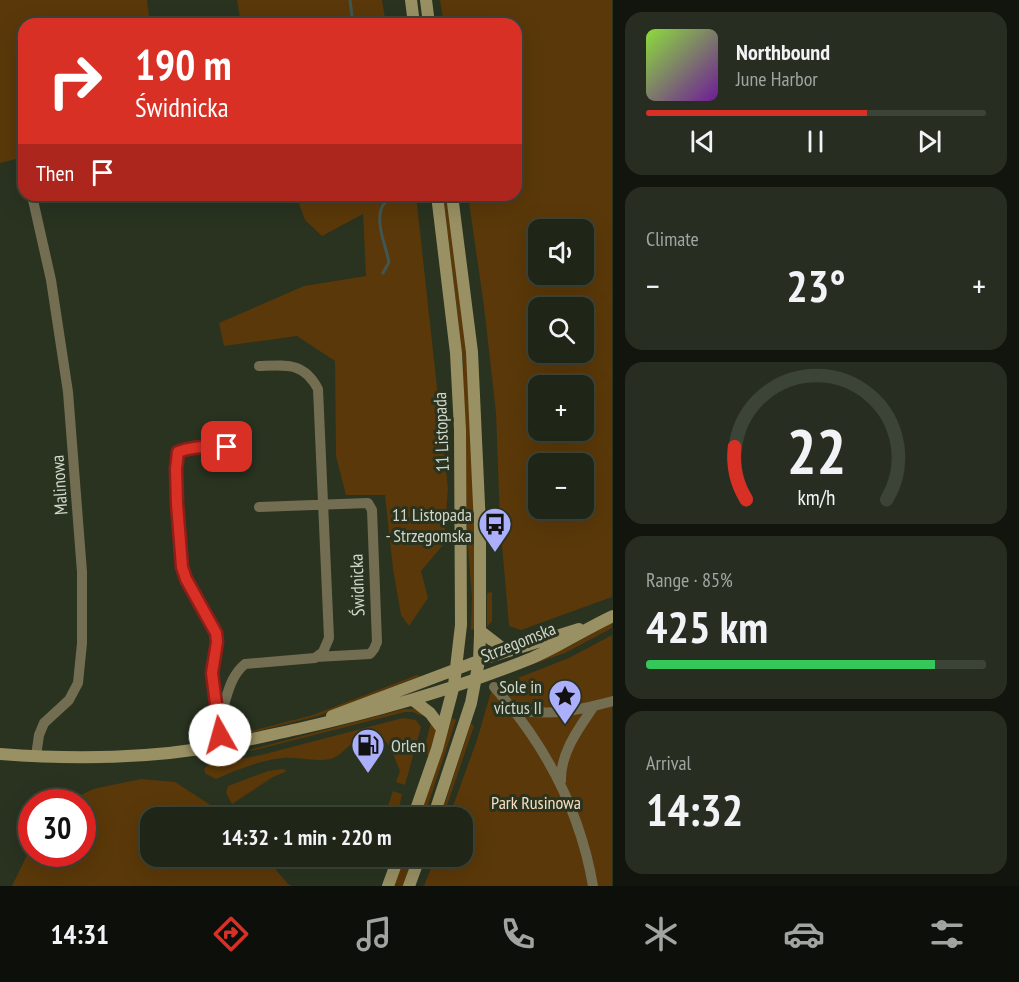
<!DOCTYPE html>
<html lang="en">
<head>
<meta charset="utf-8">
<style>
	body { margin:0; font-family:"PT Sans Narrow",sans-serif; background:#272e21; color:#f1f3f6; height:100vh; display:flex; flex-direction:column; font-size:22px; white-space:nowrap }
	* { box-sizing:border-box; margin:0 }
	p { font-size:20px; color:#a1a5a2 }
	.icon { flex:none; width:33px; height:33px; fill:none; stroke:currentColor; stroke-width:2; stroke-linecap:round; stroke-linejoin:round }
	.map { position:relative; flex:1; overflow:hidden }
	.sheet { display:flex; flex-direction:column; gap:12px; padding:12px; background:#11150d; width:406px }
	.sheet>* { flex:none }
	.top-card { position:absolute; left:18px; top:18px; width:504px; height:183px; border-radius:18px; box-shadow:0 6px 24px #0002,0 0 0 2px #3c4337; background:#d93025; color:#fff; overflow:hidden }
	.fabs { position:absolute; left:528px; top:219px; display:grid; gap:12px }
	.fabs a { display:grid; place-items:center; width:66px; height:66px; border-radius:12px; background:#1f2618; box-shadow:0 6px 24px #0002,0 0 0 2px #3c4337; font-size:30px }
	.speed { position:absolute; left:18px; top:789px; display:flex; gap:12px; font-size:30px; font-weight:700; text-align:center }
	.speed>* { display:grid; place-content:center; width:78px; height:78px; border-radius:50%; background:#1f2618; box-shadow:0 6px 24px #0002,0 0 0 2px #3c4337; line-height:1 }
	.speed .limit { border:9px solid #d22; background:#fff; color:#111 }
	.pin { position:absolute; display:grid; place-items:center; width:51px; height:51px; color:#fff; margin:-26px; border-radius:12px; box-shadow:0 3px 9px #0006 }
	.me { position:absolute; width:66px; margin:-33px; rotate:353deg; stroke-linejoin:round; filter:drop-shadow(0 0 4px #0008) }
	.turn { display:flex; align-items:center; gap:21px; height:126px; padding:0 18px; font-size:27px }
	.turn .icon { width:78px; height:78px; stroke-width:2.5 }
	.turn b { display:block; font-size:42px; line-height:51px }
	.then { display:flex; align-items:center; height:57px; padding:0 18px; background:#0003; gap:12px; font-size:22px }
	.big { font-size:45px; font-weight:600; line-height:1.1 }
	.sheet .card { flex:1; display:flex; flex-direction:column; justify-content:center; gap:9px; min-width:0; padding:0 21px; border-radius:18px; background:#272e21 }
	.sheet .dial { align-items:center; gap:0 }
	.dial svg { height:156px; overflow:visible; fill:none; stroke:#3c4337; stroke-width:7; stroke-linecap:round; text-anchor:middle }
	.dial text { fill:#f1f3f6; stroke:none }
	.song { display:flex; align-items:center; gap:18px }
	.cover { width:72px; height:72px; border-radius:9px; background:linear-gradient(135deg,hsl(90 70% 55%),hsl(280 70% 35%)) }
	.played { height:6px; border-radius:3px; background:linear-gradient(90deg,#d93025 65%,#3c4337 65%) }
	.keys { display:flex; justify-content:space-around; direction:ltr }
	.heat { display:flex; justify-content:space-between; align-items:center; font-size:33px; direction:ltr }
	.charge { height:9px; border-radius:4px; background:linear-gradient(90deg,#34c759 85%,#3c4337 0) }
	.trip { position:absolute; left:140px; top:807px; width:333px; height:60px; border-radius:18px; background:#1f2618; box-shadow:0 6px 24px #0002,0 0 0 2px #3c4337; font-weight:600; line-height:60px; text-align:center }
	.tabs { display:flex; height:96px; justify-content:space-around; align-items:center; background:#0c0f0a; color:#a1a5a2 }
	.tabs .icon { width:42px; height:42px }
	.tabs .current { color:#d93025 }
	.tabs b { font-size:27px; color:#f1f3f6 }
	main { display:flex; flex:1; min-height:0 }
	.map>svg:first-child { display:block }
	.green { fill:#5a3809; fill-rule:evenodd }
	.lines { fill:none; stroke-linecap:round; stroke-linejoin:round }
	.stream { stroke:#3f5652; stroke-width:3 }
	.street { stroke:#736e52; stroke-width:10 }
	.secondary { stroke:#999163; stroke-width:12 }
	.route-casing { stroke:#8d1f18; stroke-width:15 }
	.route { stroke:#d93025; stroke-width:10 }
	.labels { text-anchor:middle; dominant-baseline:central; stroke-width:6; stroke-linejoin:round; paint-order:stroke }
	.street-label { font-size:18px; fill:#d1d7cb; stroke:#293320 }
	.poi-label { font-size:18px; fill:#d1d7cb; stroke:#293320; text-anchor:end }
	.park-label { font-size:18px; fill:#f9dec0; stroke:#293320 }
</style>
</head>
<body>
<main>
<div class="map">
<svg width="613" height="886" viewBox="0 0 613 886">
	<rect width="100%" height="100%" fill="#293320"/>
	<path class="green" d="M0 0H147L149 16 142 24H24V157L0 163Z
		M237 0H382L386 24H241Z
		M440 0H612V597L521 630 509 626 500 522 496 413 484 306 468 195H516V24H444ZM538 230H584V274H538ZM538 308H584V352H538ZM538 386H584V430H538ZM538 464H584V508H538Z
		M296 195H416L448 488 444 544 421 571 428 598 409 626 401 615 393 569 385 495H346L336 456 335 361 297 336 224 346 219 323 304 286 366 276 363 214 322 236 305 220Z
		M443 195H447C452 237 460 280 464 322 473 424 475 527 475 629L471 630 472 597 467 535 463 361Z
		M492 592V621L487 627V593Z
		M612 623V628L565 653 528 666 527 664 566 648Z
		M612 635V886H424L435 857 462 856V818L449 817 477 740 491 692 505 683 569 658Z
		M417 675 420 676 318 716 246 734 235 735 313 715Z
		M404 709H415L425 714 422 716 413 712H405L251 751 249 750Z
		M403 718 416 720 421 727 405 785 396 782 400 771C394 758 390 737 374 735 355 732 346 755 330 759 315 762 298 757 283 758 260 760 237 770 216 779L206 774 204 769 208 765 261 755Z
		M452 718 456 720 424 817 419 818Z
		M431 722 435 725V733L429 755 423 754Z
		M471 723 474 726 443 817 440 818Z
		M282 769 286 770 285 772 273 777 232 804 226 793 228 786 268 771Z
		M141 779 175 782 229 817 150 818V856L265 857 288 884 292 886H12L31 847 32 854H82V802H67L93 789Z
		M393 791 402 794 397 817H384Z
		M405 857H413L403 886H394Z"/>
	<g class="lines">
		<path class="stream" d="M350 0 353 24
			M383 273 389 262C386 246 374 221 383 205 386 201 391 199 393 195"/>
		<path class="street" d="M33 200 51 280 68 392 82 572V643L78 683 69 700 44 723 39 735 36 756
			M259 507 368 503 372 510 377 642 374 649 370 654 316 657
			M494 687C545 744 580 810 593 886
			M515 710C555 716 574 711 613 701
			M218 720C228 700 227 679 245 664L315 658 323 652 329 638 318 389C304 362 287 365 259 366
			M221 745 212 673 217 642 216 633 186 579 182 567 177 504 176 469 178 452C194 446 210 446 227 447
			M561 781C560 753 579 728 594 706"/>
		<path class="secondary" d="M411 0 414 24
			M426 0 429 24
			M480 631 506 651
			M413 700 430 713 442 729
			M332 716 486 658 579 629
			M0 754C66 759 134 759 200 749 233 744 265 736 298 729 378 711 456 689 532 658 560 646 585 629 613 616
			M413 818 437 749 454 685 461 625 460 430 456 353 437 195
			M433 818 471 703 479 661 480 635V526L472 352 452 195
			M388 886 399 856
			M409 886 420 856"/>
	</g>
	<g class="lines">
		<defs>
			<path id="route" d="M220 735 212 673 217 642 216 633 186 579 182 567 177 504 176 469 178 452C194 446 210 446 227 447"/>
		</defs>
		<use href="#route" class="route-casing"/>
		<use href="#route" class="route"/>
	</g>
	<defs>
		<symbol id="bus-pin" viewBox="-11 -11 22 30"><path d="M0 17L-7.5 6A9.5 9.5 0 1 1 7.5 6Z" fill="#acaffb" stroke="#293320"/><path d="M-5-6H5V4H4V6H2V4H-2V6H-4V4H-5ZM-3.5-4V0h7V-4ZM-3.5 1.2v1.5H-2V1.2ZM2 1.2v1.5H3.5V1.2Z" fill="#111"/></symbol>
		<symbol id="sight-pin" viewBox="-11 -11 22 30"><path d="M0 17L-7.5 6A9.5 9.5 0 1 1 7.5 6Z" fill="#acaffb" stroke="#293320"/><path d="M0-6L1.8-2.2L6-1.7L2.9 1.2L3.7 5.4L0 3.3L-3.7 5.4L-2.9 1.2L-6-1.7L-1.8-2.2Z" fill="#111"/></symbol>
		<symbol id="fuel-pin" viewBox="-11 -11 22 30"><path d="M0 17L-7.5 6A9.5 9.5 0 1 1 7.5 6Z" fill="#acaffb" stroke="#293320"/><path d="M-5.5-6h7V0h2V4h1.3V-2.5L3-4.5l.8-.8L6-3V5H2.5V1h-1V6h-7ZM-4.2-4.7v3.2H.2V-4.7Z" fill="#111"/></symbol>
	</defs>
	<g fill-rule="evenodd">
		<use href="#bus-pin" x="476" y="505" width="38" height="52"/>
		<use href="#sight-pin" x="546" y="677" width="38" height="52"/>
		<use href="#fuel-pin" x="349" y="726" width="38" height="52"/>
	</g>
	<g class="labels">
		<g class="street-label">
			<text transform="translate(441 432) rotate(-92)">11 Listopada</text>
			<text transform="translate(59 485) rotate(-94)">Malinowa</text>
			<text transform="translate(357 585) rotate(-92)">Świdnicka</text>
			<text transform="translate(518 642) rotate(-22)">Strzegomska</text>
		</g>
		<g class="poi-label">
			<text x="472" y="514">11 Listopada<tspan x="472" dy="21">- Strzegomska</tspan></text>
			<text x="542" y="686">Sole in<tspan x="542" dy="21">victus II</tspan></text>
			<text x="391" y="745" text-anchor="start">Orlen</text>
		</g>
		<g class="park-label">
			<text x="536" y="802">Park Rusinowa</text>
		</g>
	</g>
</svg>
<div class="fabs">
<a><svg class="icon" aria-label="sound" viewBox="0 0 24 24"><path d="M4 9h4l5-4v14l-5-4H4zM17 9q2 3 0 6"/></svg></a>
<a><svg class="icon" aria-label="search" viewBox="0 0 24 24"><circle cx="10" cy="10" r="6"/><path d="M15 15l6 6"/></svg></a>
<a>+</a>
<a>−</a>
</div>
<div class="speed"><div class="limit">30</div></div>
<div class="pin" style="left:227px;top:447px;background:#d93025"><svg class="icon" aria-label="arrive" viewBox="0 0 24 24"><path d="M6 21V4h12l-3 4 3 4H6"/></svg></div>
<svg class="me" style="left:220px;top:735px" viewBox="-20 -20 40 40"><circle r="19" fill="#fff"/><path d="M0-13L10 11 0 6-10 11z" fill="#d93025"/></svg>
<div class="trip">14:32 · 1 min · 220 m</div>
<div class="top-card">
<div class="turn"><svg class="icon" aria-label="right" viewBox="0 0 24 24"><path d="M7 20v-9h11M14 6l5 5-5 5"/></svg><div><b>190 m</b>Świdnicka</div></div>
<div class="then">Then<svg class="icon" aria-label="arrive" viewBox="0 0 24 24"><path d="M6 21V4h12l-3 4 3 4H6"/></svg></div>
</div>
</div>
<section class="sheet">
<div class="card">
<div class="song"><i class="cover"></i><div><b>Northbound</b><p>June Harbor</p></div></div>
<div class="played"></div>
<div class="keys"><svg class="icon" aria-label="previous" viewBox="0 0 24 24"><path d="M18 5L8 12l10 7zM5 5v14"/></svg><svg class="icon" aria-label="pause" viewBox="0 0 24 24"><path d="M8 5v14M16 5v14"/></svg><svg class="icon" aria-label="next" viewBox="0 0 24 24"><path d="M6 5l10 7-10 7zM19 5v14"/></svg></div>
</div>
<div class="card"><p>Climate</p>
<div class="heat"><a>−</a><b class="big">23°</b><a>+</a></div>
</div>
<div class="card dial"><svg viewBox="0 0 100 80">
<path d="M14 69A42 42 0 1 1 86 69"/>
<path d="M14 69A42 42 0 0 1 8 42" stroke="#d93025"/>
<text x="50" y="56" font-size="32" font-weight="700">22</text>
<text x="50" y="72" font-size="11">km/h</text>
</svg></div>
<div class="card"><p>Range · 85%</p><b class="big">425 km</b><div class="charge"></div></div>
<div class="card"><p>Arrival</p><b class="big">14:32</b></div>
</section>
</main>
<nav class="tabs">
<b>14:31</b>
<svg class="icon current" aria-label="directions" viewBox="0 0 24 24"><path d="M12 3l9 9-9 9-9-9zM9 14v-3h6M13 9l2 2-2 2"/></svg>
<svg class="icon" aria-label="music" viewBox="0 0 24 24"><path d="M9 18V5l10-2v13"/><circle cx="6" cy="18" r="3"/><circle cx="16" cy="16" r="3"/></svg>
<svg class="icon" aria-label="phone" viewBox="0 0 24 24"><path d="M5 4h4l2 5-3 2q2 4 5 5l2-3 5 2v4C11 20 4 13 5 4z"/></svg>
<svg class="icon" aria-label="climate" viewBox="0 0 24 24"><path d="M12 3v18M4 7l16 10M4 17L20 7"/></svg>
<svg class="icon" aria-label="car" viewBox="0 0 24 24"><path d="M5 17H2v-5l4-1 3-4h7l3 4 3 1v5h-3M9 17h6M6 11h13"/><circle cx="7" cy="17" r="2"/><circle cx="17" cy="17" r="2"/></svg>
<svg class="icon" aria-label="filters" viewBox="0 0 24 24"><path d="M4 7h16M4 17h16"/><circle cx="9" cy="7" r="2"/><circle cx="15" cy="17" r="2"/></svg>
</nav>
</body>
</html>
